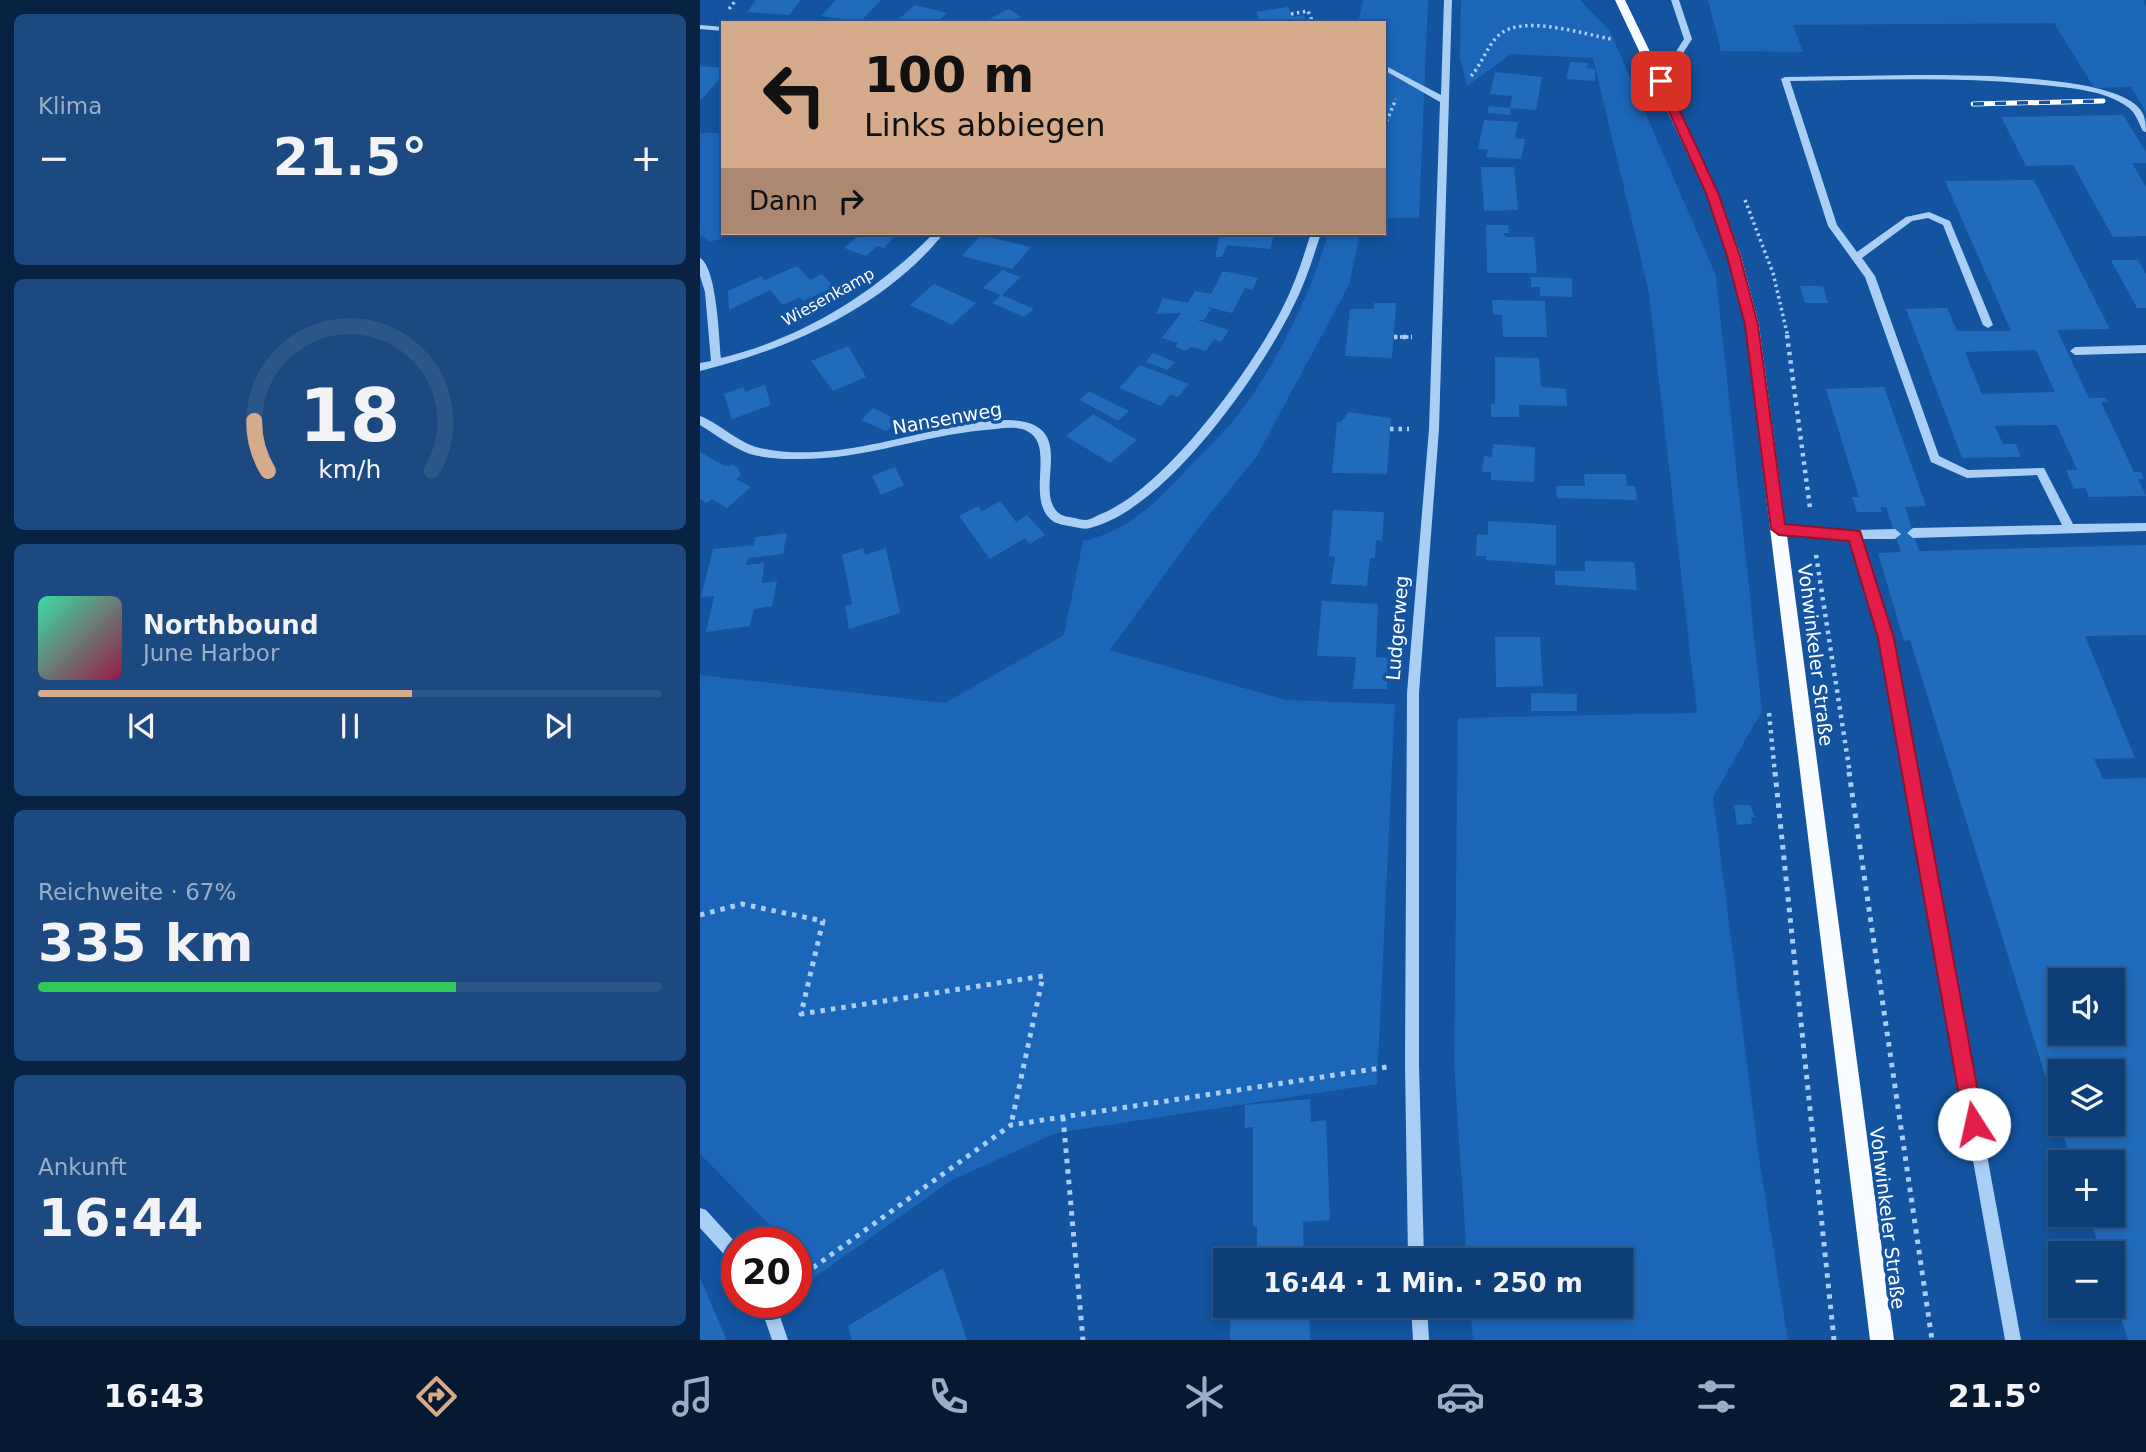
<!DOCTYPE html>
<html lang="de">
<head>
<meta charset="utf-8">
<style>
	body { margin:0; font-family:"DejaVu Sans",sans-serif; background:#1c497f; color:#f1f3f6; height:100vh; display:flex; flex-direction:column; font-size:26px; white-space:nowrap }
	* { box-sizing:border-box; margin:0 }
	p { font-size:23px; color:#9baec6 }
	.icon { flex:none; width:38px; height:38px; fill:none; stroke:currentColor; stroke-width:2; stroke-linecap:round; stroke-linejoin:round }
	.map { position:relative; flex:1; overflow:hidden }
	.details { display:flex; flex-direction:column; gap:14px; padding:14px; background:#082241; width:700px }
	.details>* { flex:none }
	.guide { position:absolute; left:21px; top:21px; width:665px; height:214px; border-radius:0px; box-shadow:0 4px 10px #0003,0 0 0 2px #2e5789; background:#d6ab8b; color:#111; overflow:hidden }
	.tools { position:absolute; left:1348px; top:968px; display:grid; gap:14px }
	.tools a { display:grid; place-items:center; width:77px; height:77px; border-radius:0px; background:#0e3e77; box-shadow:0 4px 10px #0003,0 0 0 2px #2e5789; font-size:35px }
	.speed { position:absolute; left:21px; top:1227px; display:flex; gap:14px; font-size:35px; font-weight:700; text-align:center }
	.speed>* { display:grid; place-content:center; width:91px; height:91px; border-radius:50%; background:#0e3e77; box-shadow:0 4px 10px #0003,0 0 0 2px #2e5789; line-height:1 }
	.speed .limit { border:10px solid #d22; background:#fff; color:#111 }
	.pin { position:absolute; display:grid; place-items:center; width:60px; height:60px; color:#fff; margin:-30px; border-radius:14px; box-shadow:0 4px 10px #0006 }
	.me { position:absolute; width:77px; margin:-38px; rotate:350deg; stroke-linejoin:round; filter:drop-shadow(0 0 5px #0008) }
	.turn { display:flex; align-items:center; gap:24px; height:147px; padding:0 28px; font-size:32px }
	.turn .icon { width:91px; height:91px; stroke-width:2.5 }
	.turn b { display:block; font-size:49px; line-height:60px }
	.then { display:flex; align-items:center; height:66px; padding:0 28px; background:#0003; gap:14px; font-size:26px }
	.big { font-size:52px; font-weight:700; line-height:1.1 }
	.details .card { flex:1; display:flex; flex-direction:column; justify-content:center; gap:10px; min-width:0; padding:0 24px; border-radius:10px; background:#1c497f }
	.details .dial { align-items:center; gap:0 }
	.dial svg { height:182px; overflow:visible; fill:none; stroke:#2e5789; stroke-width:7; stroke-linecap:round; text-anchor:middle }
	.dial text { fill:#f1f3f6; stroke:none }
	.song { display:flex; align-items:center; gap:21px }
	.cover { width:84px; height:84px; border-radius:10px; background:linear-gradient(135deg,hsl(160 70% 55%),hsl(340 70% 35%)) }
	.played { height:7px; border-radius:4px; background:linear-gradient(90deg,#d6ab8b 60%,#2e5789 60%) }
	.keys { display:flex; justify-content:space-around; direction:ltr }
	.heat { display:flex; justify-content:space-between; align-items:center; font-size:38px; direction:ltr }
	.charge { height:10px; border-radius:5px; background:linear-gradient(90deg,#34c759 67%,#2e5789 0) }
	.trip { position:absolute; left:513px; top:1248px; width:420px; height:70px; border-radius:0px; background:#0e3e77; box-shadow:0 4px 10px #0003,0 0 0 2px #2e5789; font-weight:700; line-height:70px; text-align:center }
	.tab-bar { display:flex; height:112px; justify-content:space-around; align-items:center; background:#061930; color:#9baec6 }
	.tab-bar .icon { width:49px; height:49px }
	.tab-bar .selected { color:#d6ab8b }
	.tab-bar b { font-size:32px; color:#f1f3f6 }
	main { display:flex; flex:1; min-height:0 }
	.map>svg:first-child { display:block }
	.green { fill:#1b66b9 }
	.building { fill:#216bbd; fill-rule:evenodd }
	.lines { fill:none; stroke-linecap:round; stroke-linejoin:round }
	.path-far2 { stroke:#abcef4; stroke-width:3.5; stroke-dasharray:2.5 3.5; stroke-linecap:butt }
	.path-far1 { stroke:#abcef4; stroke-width:4.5; stroke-dasharray:3.5 5; stroke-linecap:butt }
	.path { stroke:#abcef4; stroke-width:5; stroke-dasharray:4.5 6; stroke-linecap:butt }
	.minor { fill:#abcef4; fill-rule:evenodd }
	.major { fill:#f8fbff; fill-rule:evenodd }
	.rail-casing { stroke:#fff; stroke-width:5 }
	.rail { stroke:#13539f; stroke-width:3.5; stroke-dasharray:11; stroke-linecap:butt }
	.route { fill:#e11d48; stroke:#92132f; stroke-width:2 }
	.labels { text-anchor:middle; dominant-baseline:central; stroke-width:7; stroke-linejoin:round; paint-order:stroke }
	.far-street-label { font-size:16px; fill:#fff; stroke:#13539f }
	.street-label { font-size:19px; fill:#fff; stroke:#13539f }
</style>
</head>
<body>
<main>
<section class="details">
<div class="card"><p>Klima</p>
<div class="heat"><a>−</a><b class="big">21.5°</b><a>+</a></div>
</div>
<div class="card dial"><svg viewBox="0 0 100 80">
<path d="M14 69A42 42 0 1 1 86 69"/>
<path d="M14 69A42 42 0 0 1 8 47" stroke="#d6ab8b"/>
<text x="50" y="56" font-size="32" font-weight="700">18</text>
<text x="50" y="72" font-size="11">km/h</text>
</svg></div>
<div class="card">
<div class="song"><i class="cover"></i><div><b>Northbound</b><p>June Harbor</p></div></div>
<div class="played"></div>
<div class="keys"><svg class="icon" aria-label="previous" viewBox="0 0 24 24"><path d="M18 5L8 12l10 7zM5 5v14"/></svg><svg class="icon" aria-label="pause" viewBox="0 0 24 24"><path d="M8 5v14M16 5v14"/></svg><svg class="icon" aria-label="next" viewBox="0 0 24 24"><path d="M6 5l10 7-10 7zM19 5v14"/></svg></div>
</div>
<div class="card"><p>Reichweite · 67%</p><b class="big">335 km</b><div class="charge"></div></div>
<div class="card"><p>Ankunft</p><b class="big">16:44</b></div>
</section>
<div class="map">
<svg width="1446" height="1340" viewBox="0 0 1446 1340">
	<rect width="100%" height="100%" fill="#13539f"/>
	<path class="green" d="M663 0H728L719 218H684V23H658Z
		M761 0H880L910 31 1016 276 1062 711 1013 797 1059 1158 1088 1340H773L770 1306H920V1260H767L754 1065 758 718 997 713 949 293 893 58 811 54 767 86 760 58Z
		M1008 0H1443L1446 6V112L1431 87 1394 88 1354 23 1093 25 1103 52 1021 51Z
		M0 133H23V233H36L10 242 0 235Z
		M628 233H660L649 285 557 456 497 530 410 650 586 700 695 704 677 1084 356 1133 252 1180 105 1284 96 1267V1242H84L80 1235 0 1154V675L245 703 364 635 383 541C429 531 460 499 490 466 507 448 527 430 541 411 577 363 613 290 628 233Z"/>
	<path class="building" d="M56 0H101L89 15 47 12Z
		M136 0H181L161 21 121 16Z
		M215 5 247 13 236 23H194Z
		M588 7 592 17 604 15 608 23H561L556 12Z
		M309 9 321 17 308 23H281Z
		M870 62 888 63 887 68 895 69V81L866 79Z
		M0 66 23 68V75L0 101Z
		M795 72 842 77 836 110 811 108 810 115 787 113 789 106 810 108 812 96 790 94Z
		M1423 115 1446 152V163H1432L1446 187V236L1413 237 1373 165 1326 166 1301 117Z
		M784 120 818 122 815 138 825 139 821 159 786 157 788 150 778 149Z
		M781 167H814L818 210 784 211Z
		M1334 180 1410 329 1357 330 1389 398H1405L1408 402H1401L1434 472H1441L1444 479H1438L1446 496 1389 497 1385 488 1374 489 1366 470H1377L1357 425 1295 426 1303 444H1316L1321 457 1262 458 1206 309 1247 308 1257 331H1311L1245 181ZM1336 350 1355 392 1282 394 1265 352Z
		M786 225H808L809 233H804L805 237H834L837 273H787Z
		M161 233H181L194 237 184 248 177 246 166 256 144 248Z
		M520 233H575L570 249 527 245 522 257H515Z
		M281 235 331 247 312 269 262 256Z
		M1411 260H1438L1446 274V308H1437Z
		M97 266 110 280 122 274 134 287 103 301 100 297 83 305 70 290 29 310 28 291 61 276 65 280Z
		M302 270 321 277 302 295 334 309 324 317 292 303 301 295 283 288Z
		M523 271 558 278 552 290 545 288 532 313 503 306 511 309 504 320H497L529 330 521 342 514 339 506 351 491 347 485 351 475 346 478 343 462 338 481 313 456 314 463 298 488 303 495 291 511 294Z
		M831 277 872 278V297L840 296V287H831Z
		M234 284 276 303 252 325 210 305Z
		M1100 286H1123L1128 303H1105Z
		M792 300 845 301 847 337H803L802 315 793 314Z
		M674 303H696L692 358 645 356 650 309H674Z
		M148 346 166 377 133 391 111 361Z
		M453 353 475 362 468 370 446 362Z
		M795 357 839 358 841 387 866 389 867 406 819 405V417H791V404H795Z
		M440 365 489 384 478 397 471 394 461 406 419 388Z
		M65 385 71 405 32 419 24 394 44 387 45 392Z
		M1184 387 1226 506 1205 507 1219 551 1446 545V635L1385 636 1435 758 1394 759 1403 779 1446 778V1340H1428L1412 1290V1253H1401L1389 1214H1412V1162H1372L1360 1124H1412V1071H1360L1359 1120 1210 640 1204 641 1178 553 1201 552 1186 507H1180L1182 512H1157L1152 497H1159L1126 389ZM1360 980H1412V1032H1360Z
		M389 391 429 411 418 421 380 400Z
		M173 408 198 420 186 431 161 420Z
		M649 412 691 418 687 474 632 473 637 422H641Z
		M393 414 437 440 410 463 366 436Z
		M793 444 835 447 834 482 791 480V472H782L784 456 792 457Z
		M0 452 25 466 33 465 38 468 41 475 36 479 51 487 27 508 12 499 7 503 0 499Z
		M195 467 204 485 181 495 172 476Z
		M884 474H926L927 486H935L937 500 857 498 856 486H885Z
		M300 501 316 522 327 515 345 535 330 544 325 538 290 559 259 516 278 506 282 511Z
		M633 510 684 512 682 541 676 540 675 558H670L667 586 631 584 635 557 629 556Z
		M788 521 856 525V565L786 560V556H776L777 534 788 535Z
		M87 533 83 554 48 558 46 565 64 563 62 583 77 581 72 606 54 609 50 626 6 632 14 596 1 597 13 549 54 545 55 537Z
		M163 548 165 555 186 548 200 613 149 629 145 606 152 604 142 555Z
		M885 561 934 562 937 590 855 585V571H885Z
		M622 601 678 604 676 657 688 658 687 689H653L656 657 617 656Z
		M795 637H840L843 686 796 687Z
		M831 693 877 694V711H831Z
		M1034 805H1050L1055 817H1051L1052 824 1037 825Z
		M610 1099 611 1122 626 1120 630 1220 603 1222 604 1260H534V1256L557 1253V1226L553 1227V1127L545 1128V1105Z
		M243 1268 267 1340H152L148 1326Z
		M0 1278 26 1338 25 1340H0Z
		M530 1306H609L610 1340H530Z"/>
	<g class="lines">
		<path class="path-far2" d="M29 9 36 0
			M591 14 608 11 613 23
			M771 76C782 64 787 46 799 35 822 14 883 34 911 39
			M684 127 696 99
			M1045 200 1073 273 1088 337
			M694 337H712"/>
		<path class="path-far1" d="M1087 335 1110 508
			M694 337H712
			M690 429H709
			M1116 555 1150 774
			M1069 713 1075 774"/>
		<path class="path" d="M1075 772 1134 1340
			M1149 772 1232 1340
			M0 915 42 904 123 921 101 1014 343 976 311 1125
			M363 1117 383 1340
			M96 1280 311 1125 687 1067"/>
		<path class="minor" d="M744 0H752L739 429 719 693V1064L724 1260H708L705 1064 707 693 729 429 740 102 684 70V65L741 95Z
			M971 0H979L992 39 964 83H961L957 81 984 39Z
			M0 25 23 27V31L0 29Z
			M1213 75C1259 75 1407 74 1438 107 1445 114 1446 122 1446 132L1443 131C1439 124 1436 113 1429 108 1406 90 1370 88 1342 85 1258 76 1174 80 1090 81L1137 225 1157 252 1206 217 1229 212 1250 221 1293 325 1288 328 1283 325 1243 225 1228 218 1212 221 1162 258 1175 276 1239 456 1268 470 1344 468 1373 524 1446 523V531L1213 538 1207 533 1213 528 1362 525 1337 475 1267 478 1231 462 1165 277 1128 226 1081 79 1085 77Z
			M234 233H244C184 308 89 349 0 371V363L11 361 5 292 0 276V258C17 268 19 338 21 358 103 338 175 293 234 233Z
			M611 233H621C613 258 605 284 593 307 559 376 466 509 390 528 383 530 376 527 369 526 364 525 358 524 354 522 323 501 357 446 327 431 315 425 298 429 285 430 219 436 161 461 92 459 78 459 64 458 50 454 32 447 16 435 0 425V416C21 424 38 443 60 448 119 461 181 442 238 430 260 425 283 420 306 420 385 421 329 492 360 514 364 517 371 517 375 518 379 519 382 520 386 520 390 520 396 516 401 514 465 489 552 369 583 307 595 284 603 258 611 233Z
			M1446 345V353L1375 355 1370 351 1375 347Z
			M1079 524 1154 530 1195 529 1201 534 1195 539H1161L1192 638 1321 1340H1305L1180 638 1150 539 1079 534 1073 529Z
			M0 1208 6 1210 37 1244V1264L31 1262 0 1228Z
			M59 1302H75L88 1340H72Z
			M711 1306H727L729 1340H713Z"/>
		<path class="major" d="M915 0H925L1018 193 1041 256 1059 325 1194 1340H1170L1045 325 1027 256 1006 193Z"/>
		<defs>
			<path id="rail" d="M1273 104 1403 101"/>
		</defs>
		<use href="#rail" class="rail-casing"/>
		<use href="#rail" class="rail"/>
	</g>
	<path class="route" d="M961 78 966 81 1018 193 1040 256 1058 325 1085 524 1160 531 1194 638 1284 1124 1281 1131 1274 1134 1267 1131 1264 1124 1178 638 1149 541 1079 535 1071 529 1045 325 1027 256 1006 193 955 81Z"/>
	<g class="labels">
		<g class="far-street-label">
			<text transform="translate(128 297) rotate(-29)">Wiesenkamp</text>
		</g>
		<g class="street-label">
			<text transform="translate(247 418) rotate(-10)">Nansenweg</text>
			<text transform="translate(697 628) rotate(-85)">Ludgerweg</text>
			<text transform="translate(1116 655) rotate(83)">Vohwinkeler Straße</text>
			<text transform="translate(1188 1218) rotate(83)">Vohwinkeler Straße</text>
		</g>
	</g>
</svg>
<div class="tools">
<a><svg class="icon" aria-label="sound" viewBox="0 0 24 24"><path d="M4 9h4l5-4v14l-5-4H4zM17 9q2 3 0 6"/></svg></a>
<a><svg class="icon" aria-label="layers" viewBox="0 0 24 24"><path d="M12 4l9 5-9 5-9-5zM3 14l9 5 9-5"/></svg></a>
<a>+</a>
<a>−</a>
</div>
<div class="speed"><div class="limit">20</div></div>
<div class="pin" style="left:961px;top:81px;background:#d93025"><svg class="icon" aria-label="arrive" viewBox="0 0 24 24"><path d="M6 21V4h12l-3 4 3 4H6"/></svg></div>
<svg class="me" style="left:1274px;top:1124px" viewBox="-20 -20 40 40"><circle r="19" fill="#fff"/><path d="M0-13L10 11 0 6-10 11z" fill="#e11d48"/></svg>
<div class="trip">16:44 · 1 Min. · 250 m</div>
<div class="guide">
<div class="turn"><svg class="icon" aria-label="left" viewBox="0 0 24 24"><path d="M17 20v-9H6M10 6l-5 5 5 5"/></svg><div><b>100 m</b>Links abbiegen</div></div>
<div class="then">Dann<svg class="icon" aria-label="right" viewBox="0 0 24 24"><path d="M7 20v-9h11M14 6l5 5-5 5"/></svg></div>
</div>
</div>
</main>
<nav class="tab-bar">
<b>16:43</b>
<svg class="icon selected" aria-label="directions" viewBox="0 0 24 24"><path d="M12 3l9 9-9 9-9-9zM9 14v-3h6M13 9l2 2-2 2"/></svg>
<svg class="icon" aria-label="music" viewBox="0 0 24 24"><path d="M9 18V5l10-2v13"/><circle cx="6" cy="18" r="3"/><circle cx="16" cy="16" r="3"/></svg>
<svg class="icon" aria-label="phone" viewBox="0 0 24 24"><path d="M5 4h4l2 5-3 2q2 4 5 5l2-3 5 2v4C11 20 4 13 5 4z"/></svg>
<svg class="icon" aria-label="climate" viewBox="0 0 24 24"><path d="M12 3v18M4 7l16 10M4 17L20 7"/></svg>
<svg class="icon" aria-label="car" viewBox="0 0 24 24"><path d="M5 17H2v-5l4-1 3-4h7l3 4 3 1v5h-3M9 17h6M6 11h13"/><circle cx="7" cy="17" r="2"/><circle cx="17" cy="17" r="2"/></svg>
<svg class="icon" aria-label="filters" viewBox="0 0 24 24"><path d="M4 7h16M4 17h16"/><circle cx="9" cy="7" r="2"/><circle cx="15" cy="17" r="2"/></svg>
<b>21.5°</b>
</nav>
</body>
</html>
